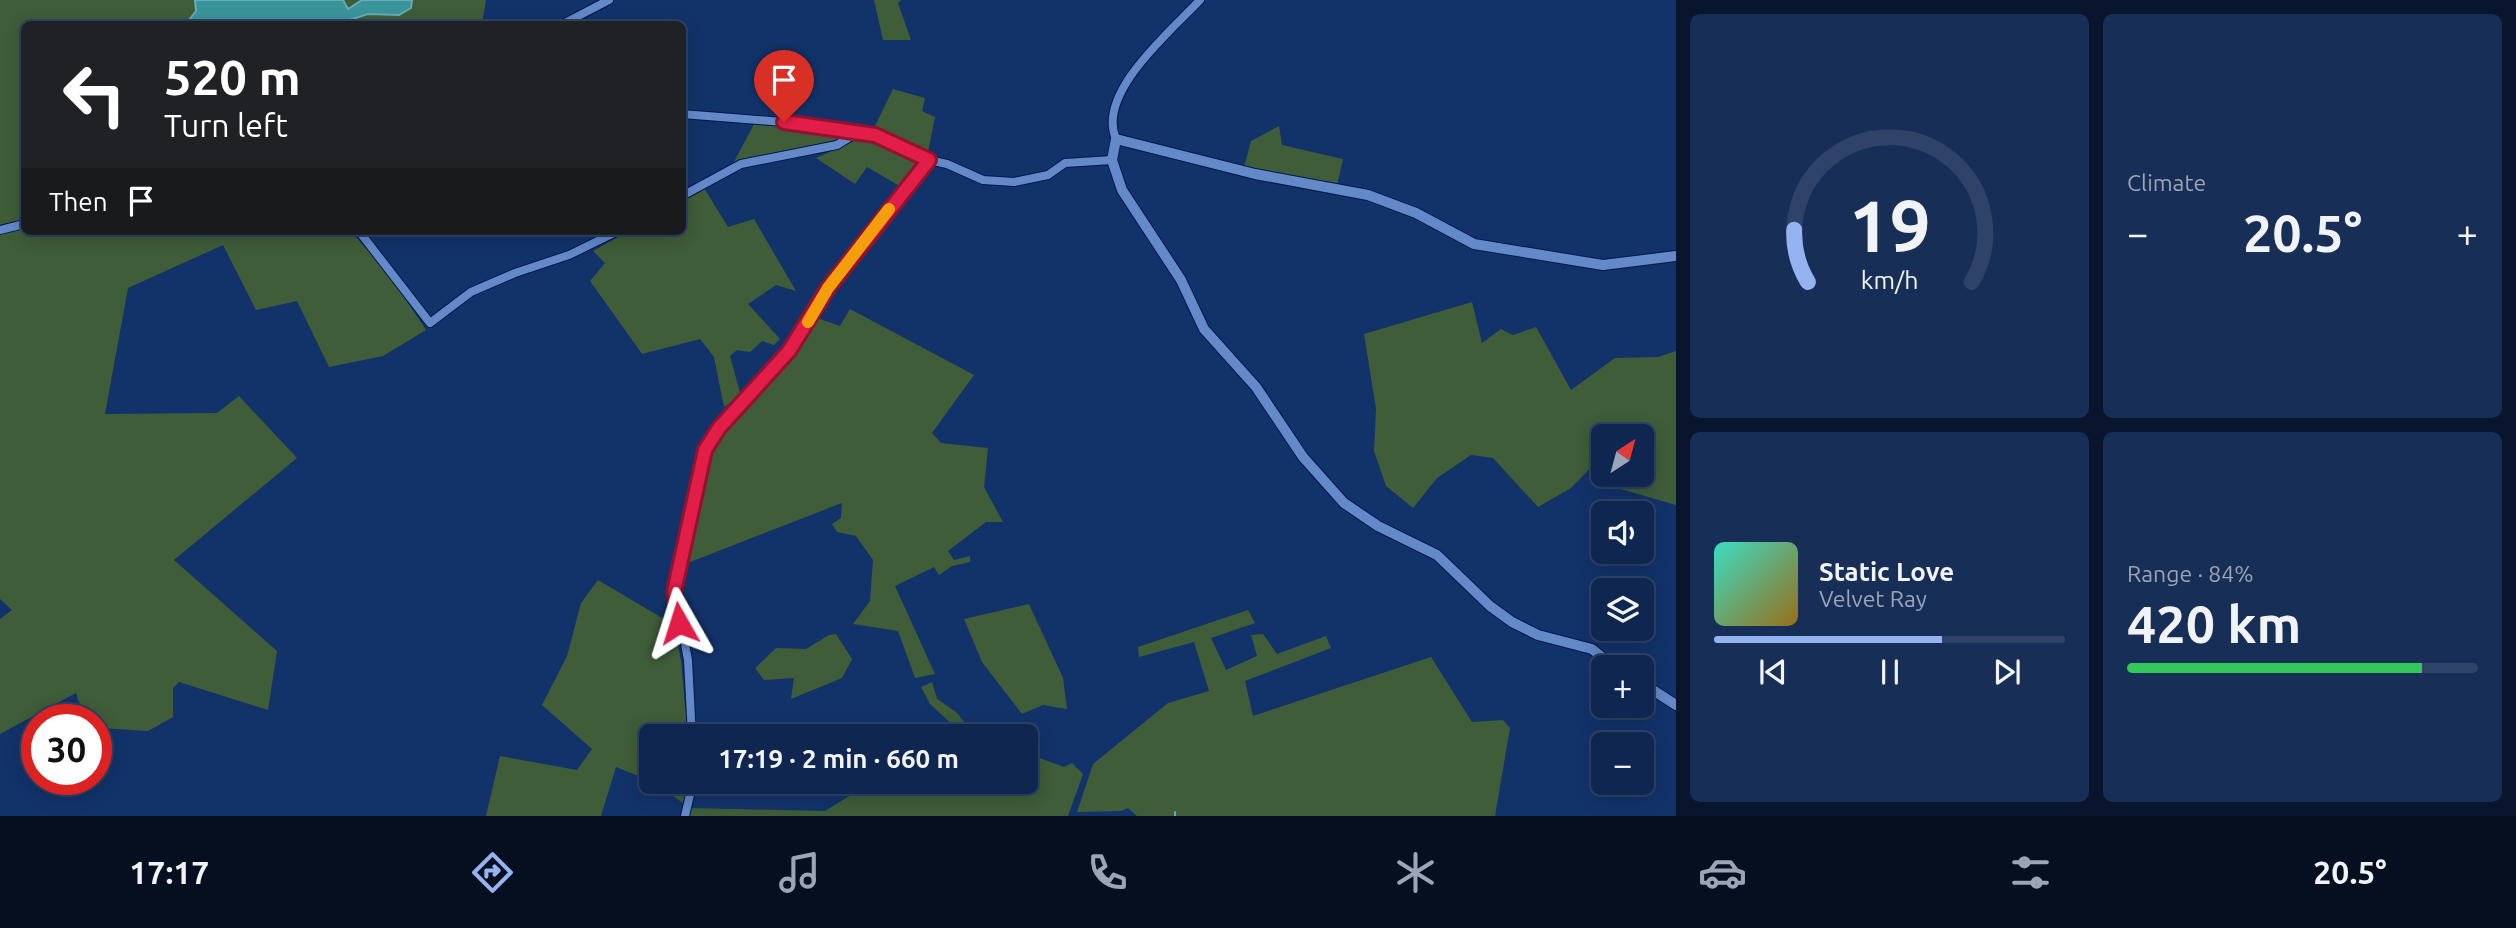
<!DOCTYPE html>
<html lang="en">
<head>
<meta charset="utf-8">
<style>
	body { margin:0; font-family:Ubuntu,sans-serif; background:#172e57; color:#f1f3f6; height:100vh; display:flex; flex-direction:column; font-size:26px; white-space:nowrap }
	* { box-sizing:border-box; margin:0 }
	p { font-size:23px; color:#9ba5b7 }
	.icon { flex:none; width:38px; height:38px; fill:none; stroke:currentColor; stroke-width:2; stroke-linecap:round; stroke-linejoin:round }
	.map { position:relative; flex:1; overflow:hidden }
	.details { display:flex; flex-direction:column; gap:14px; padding:14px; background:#08152c; width:840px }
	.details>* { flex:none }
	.top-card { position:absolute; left:21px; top:21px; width:665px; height:214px; border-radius:10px; box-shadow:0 4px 18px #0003,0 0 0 2px #2e4367; background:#202124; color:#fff; overflow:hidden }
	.needle { width:46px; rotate:36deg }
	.tools { position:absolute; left:1591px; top:424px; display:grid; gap:14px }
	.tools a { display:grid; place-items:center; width:63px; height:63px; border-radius:10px; background:#0e2650; box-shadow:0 4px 18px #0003,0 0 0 2px #2e4367; font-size:35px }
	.speed { position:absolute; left:21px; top:704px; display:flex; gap:14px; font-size:35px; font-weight:700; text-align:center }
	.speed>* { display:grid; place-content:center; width:91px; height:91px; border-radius:50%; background:#0e2650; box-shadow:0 4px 18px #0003,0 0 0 2px #2e4367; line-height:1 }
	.speed .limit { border:10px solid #d22; background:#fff; color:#111 }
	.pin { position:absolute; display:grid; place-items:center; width:60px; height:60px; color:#fff; margin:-72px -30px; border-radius:50% 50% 50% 0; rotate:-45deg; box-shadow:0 0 7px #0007 }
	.pin .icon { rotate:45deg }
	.me { position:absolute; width:77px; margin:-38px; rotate:354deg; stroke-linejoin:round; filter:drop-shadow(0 0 5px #0008) }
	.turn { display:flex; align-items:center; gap:24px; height:147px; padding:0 28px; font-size:32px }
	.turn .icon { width:91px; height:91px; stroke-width:2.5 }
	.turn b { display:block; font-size:49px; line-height:60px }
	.then { display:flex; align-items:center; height:66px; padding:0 28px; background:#0003; gap:14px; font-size:26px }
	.big { font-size:52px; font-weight:700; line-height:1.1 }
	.details .tile { flex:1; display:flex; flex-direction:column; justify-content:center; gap:10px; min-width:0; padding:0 24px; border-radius:10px; background:#172e57 }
	.details .dial { align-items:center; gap:0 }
	.dial svg { height:182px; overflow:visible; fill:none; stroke:#2e4367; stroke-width:7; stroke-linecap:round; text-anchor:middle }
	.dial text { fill:#f1f3f6; stroke:none }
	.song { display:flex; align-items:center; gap:21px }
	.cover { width:84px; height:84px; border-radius:10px; background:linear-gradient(135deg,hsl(170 70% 55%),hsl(40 70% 35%)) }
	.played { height:7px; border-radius:4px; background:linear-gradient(90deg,#95b2f1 65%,#2e4367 65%) }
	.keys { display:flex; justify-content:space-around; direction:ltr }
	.heat { display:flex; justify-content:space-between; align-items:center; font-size:38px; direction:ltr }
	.charge { height:10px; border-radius:5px; background:linear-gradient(90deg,#34c759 84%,#2e4367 0) }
	.details .tiles { flex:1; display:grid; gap:14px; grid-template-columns:repeat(2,1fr) }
	.trip { position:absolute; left:639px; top:724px; width:399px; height:70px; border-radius:10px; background:#0e2650; box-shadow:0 4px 18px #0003,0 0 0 2px #2e4367; font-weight:700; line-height:70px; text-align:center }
	.tabs { display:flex; height:112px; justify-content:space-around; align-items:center; background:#060f20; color:#9ba5b7 }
	.tabs .icon { width:49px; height:49px }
	.tabs .selected { color:#95b2f1 }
	.tabs b { font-size:32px; color:#f1f3f6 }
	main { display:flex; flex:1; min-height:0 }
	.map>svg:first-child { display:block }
	.green { fill:#3f5d39 }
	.water { fill:#3a959a; stroke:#65abb8; stroke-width:2 }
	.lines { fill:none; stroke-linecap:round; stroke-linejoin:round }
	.stream { stroke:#65abb8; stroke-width:2 }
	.street-casing { stroke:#00174d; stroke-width:10 }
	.secondary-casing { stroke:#00174d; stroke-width:12 }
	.street { stroke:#6389c8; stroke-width:8 }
	.secondary { stroke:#6389c8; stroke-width:10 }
	.route-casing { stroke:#92132f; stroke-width:18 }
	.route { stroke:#e11d48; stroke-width:12 }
	.slow { stroke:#f59e0b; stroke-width:12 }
</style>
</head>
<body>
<main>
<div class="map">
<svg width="1676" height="816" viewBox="0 0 1676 816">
	<rect width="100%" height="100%" fill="#12336a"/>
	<path class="green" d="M0 0H486L482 24H24V231H350L386 270 426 330 383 356 329 367 297 301 256 310 223 245 128 288 105 414 217 413 239 396 297 458 174 560 277 651 268 710 179 682 173 688V717L148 731 100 728 96 719H89L83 714 76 693 0 734V619L12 610 0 599Z
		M874 0H901L898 3 911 40H883Z
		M893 89 925 98 922 111 935 117 928 152 873 130Z
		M754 124 848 134 833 142 734 162Z
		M1279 126 1282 145 1343 159 1337 186 1244 167 1251 141Z
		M859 139 880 143 922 161 903 188 867 167 855 184 816 158Z
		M704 188 728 227 754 219 796 291 776 285 748 304 780 339 774 345 762 341 750 352 737 350 730 356 741 396 724 407 714 357 700 339 642 354 590 281 605 263 593 251 629 231H682L683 200Z
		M1472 302 1482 343 1501 329 1513 335 1536 327 1571 390 1615 358 1658 357 1676 351V505L1610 486 1609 474H1642V436H1603V466L1597 461 1571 488 1538 507 1493 458 1471 455 1437 478 1413 508 1386 486 1374 451 1376 409 1364 334Z
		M850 309 974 375 932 433 941 443 988 448 984 487 1003 522H986L948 551 954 560 970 556V562L952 566 939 575 934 567 895 586 935 674 915 678 898 631 853 624 870 601 873 560 856 536 837 532 832 524 841 518 842 503 685 564 713 446 783 370 817 318 840 326Z
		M598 580 674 625 681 661 688 737H651V781L616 767 601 816H486L500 756 577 770 592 749 542 705 567 656 581 603Z
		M1029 604 1063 678 1067 709 1043 705 1022 714 982 662 964 619Z
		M1248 610 1255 623 1211 638 1226 670 1257 656 1251 635 1263 634 1277 654 1326 636 1331 648 1245 681 1253 716 1431 657 1472 722 1503 720 1510 728 1495 816H1137L1128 808 1121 811 1077 812 1093 764 1168 703 1209 691 1194 642 1139 657 1138 647Z
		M836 634 852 659 842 678 791 699 794 678 764 680 755 668 776 648 806 649 829 635Z
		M932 682 937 699 956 712 977 737H966L930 704 921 687Z
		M1026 753 1064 767 1072 763 1083 774 1068 816H689L691 808 825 811 872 782H1026Z
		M653 782H689L683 803Z"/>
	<path class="water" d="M195 0H343L348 9 362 0H412L411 8 399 15 368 14 337 24H186L196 11Z"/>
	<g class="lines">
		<path class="stream" d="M1175 812V816"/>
		<defs>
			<path id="street" d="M563 24 609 0
				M682 114 808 124 875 135 929 160 947 164 983 180 1014 182 1048 175 1065 163 1112 160
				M1116 139C1096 93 1171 31 1200 0
				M682 196 741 164 837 145 858 132
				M0 230 24 224
				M362 235 430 323 471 292 515 273 569 255 618 231
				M692 737 688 660 675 592 705 450 719 428 789 351 828 288 929 160
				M685 816 693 782"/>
			<path id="secondary" d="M1614 667 1592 649 1538 635 1512 622 1490 606 1437 555 1378 526 1344 503 1303 457 1256 387 1204 329 1181 280 1122 190 1112 160 1116 139 1255 174 1368 195 1416 213 1474 244 1603 265 1676 256
				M1642 683 1676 705"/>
		</defs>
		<use href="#street" class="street-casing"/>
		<use href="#secondary" class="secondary-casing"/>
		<use href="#street" class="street"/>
		<use href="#secondary" class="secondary"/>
	</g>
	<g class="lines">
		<defs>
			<path id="route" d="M679 623 674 592 705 450 719 428 789 351 828 288 929 160 875 135 784 122"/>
		</defs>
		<use href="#route" class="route-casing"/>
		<use href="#route" class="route"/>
		<path class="slow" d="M808 322 828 288 889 209"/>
	</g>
</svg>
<div class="tools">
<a><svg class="needle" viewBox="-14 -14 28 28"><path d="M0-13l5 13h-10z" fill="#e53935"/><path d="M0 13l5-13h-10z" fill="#9ba5b7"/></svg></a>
<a><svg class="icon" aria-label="sound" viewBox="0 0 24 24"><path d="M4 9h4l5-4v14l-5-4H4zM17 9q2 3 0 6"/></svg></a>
<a><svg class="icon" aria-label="layers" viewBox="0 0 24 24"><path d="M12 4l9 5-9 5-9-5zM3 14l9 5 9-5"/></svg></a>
<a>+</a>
<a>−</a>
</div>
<div class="speed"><div class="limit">30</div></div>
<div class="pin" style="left:784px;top:122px;background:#d93025"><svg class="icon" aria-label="arrive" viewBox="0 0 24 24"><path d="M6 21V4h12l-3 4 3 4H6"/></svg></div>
<svg class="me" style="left:679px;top:623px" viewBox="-20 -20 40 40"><path d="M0-17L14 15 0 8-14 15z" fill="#e11d48" stroke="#fff" stroke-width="4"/></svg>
<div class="trip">17:19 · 2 min · 660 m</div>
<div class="top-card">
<div class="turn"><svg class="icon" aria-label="left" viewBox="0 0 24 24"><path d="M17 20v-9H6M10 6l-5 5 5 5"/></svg><div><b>520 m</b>Turn left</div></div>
<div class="then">Then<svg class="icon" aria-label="arrive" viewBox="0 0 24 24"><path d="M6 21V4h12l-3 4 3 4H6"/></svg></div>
</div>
</div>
<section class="details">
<div class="tiles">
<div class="tile dial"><svg viewBox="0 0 100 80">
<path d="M14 69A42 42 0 1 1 86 69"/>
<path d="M14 69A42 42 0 0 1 8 46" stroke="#95b2f1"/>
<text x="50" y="56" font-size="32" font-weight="700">19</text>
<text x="50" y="72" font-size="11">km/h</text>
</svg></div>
<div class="tile"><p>Climate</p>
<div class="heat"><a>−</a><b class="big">20.5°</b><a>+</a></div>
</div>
<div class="tile">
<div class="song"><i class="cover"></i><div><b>Static Love</b><p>Velvet Ray</p></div></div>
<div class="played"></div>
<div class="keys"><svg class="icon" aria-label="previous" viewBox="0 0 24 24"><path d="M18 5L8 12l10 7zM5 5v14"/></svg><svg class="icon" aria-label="pause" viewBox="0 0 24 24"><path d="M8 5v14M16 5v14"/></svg><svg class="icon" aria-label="next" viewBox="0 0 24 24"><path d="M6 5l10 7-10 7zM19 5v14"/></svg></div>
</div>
<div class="tile"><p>Range · 84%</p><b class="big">420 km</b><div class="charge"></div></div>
</div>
</section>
</main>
<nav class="tabs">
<b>17:17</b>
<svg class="icon selected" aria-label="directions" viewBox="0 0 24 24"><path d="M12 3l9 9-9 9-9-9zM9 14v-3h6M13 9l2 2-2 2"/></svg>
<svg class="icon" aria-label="music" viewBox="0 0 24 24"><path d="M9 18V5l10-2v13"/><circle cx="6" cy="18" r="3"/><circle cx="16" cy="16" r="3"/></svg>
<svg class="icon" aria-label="phone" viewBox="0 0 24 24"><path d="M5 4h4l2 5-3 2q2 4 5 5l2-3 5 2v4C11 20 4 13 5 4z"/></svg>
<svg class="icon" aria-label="climate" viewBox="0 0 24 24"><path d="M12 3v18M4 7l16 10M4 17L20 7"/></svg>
<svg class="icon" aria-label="car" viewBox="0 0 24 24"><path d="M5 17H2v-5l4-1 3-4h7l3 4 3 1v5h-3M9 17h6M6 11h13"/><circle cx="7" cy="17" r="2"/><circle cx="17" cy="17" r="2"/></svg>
<svg class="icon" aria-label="filters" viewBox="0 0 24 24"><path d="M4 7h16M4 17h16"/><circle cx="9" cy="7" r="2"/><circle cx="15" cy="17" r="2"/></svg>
<b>20.5°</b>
</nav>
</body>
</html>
